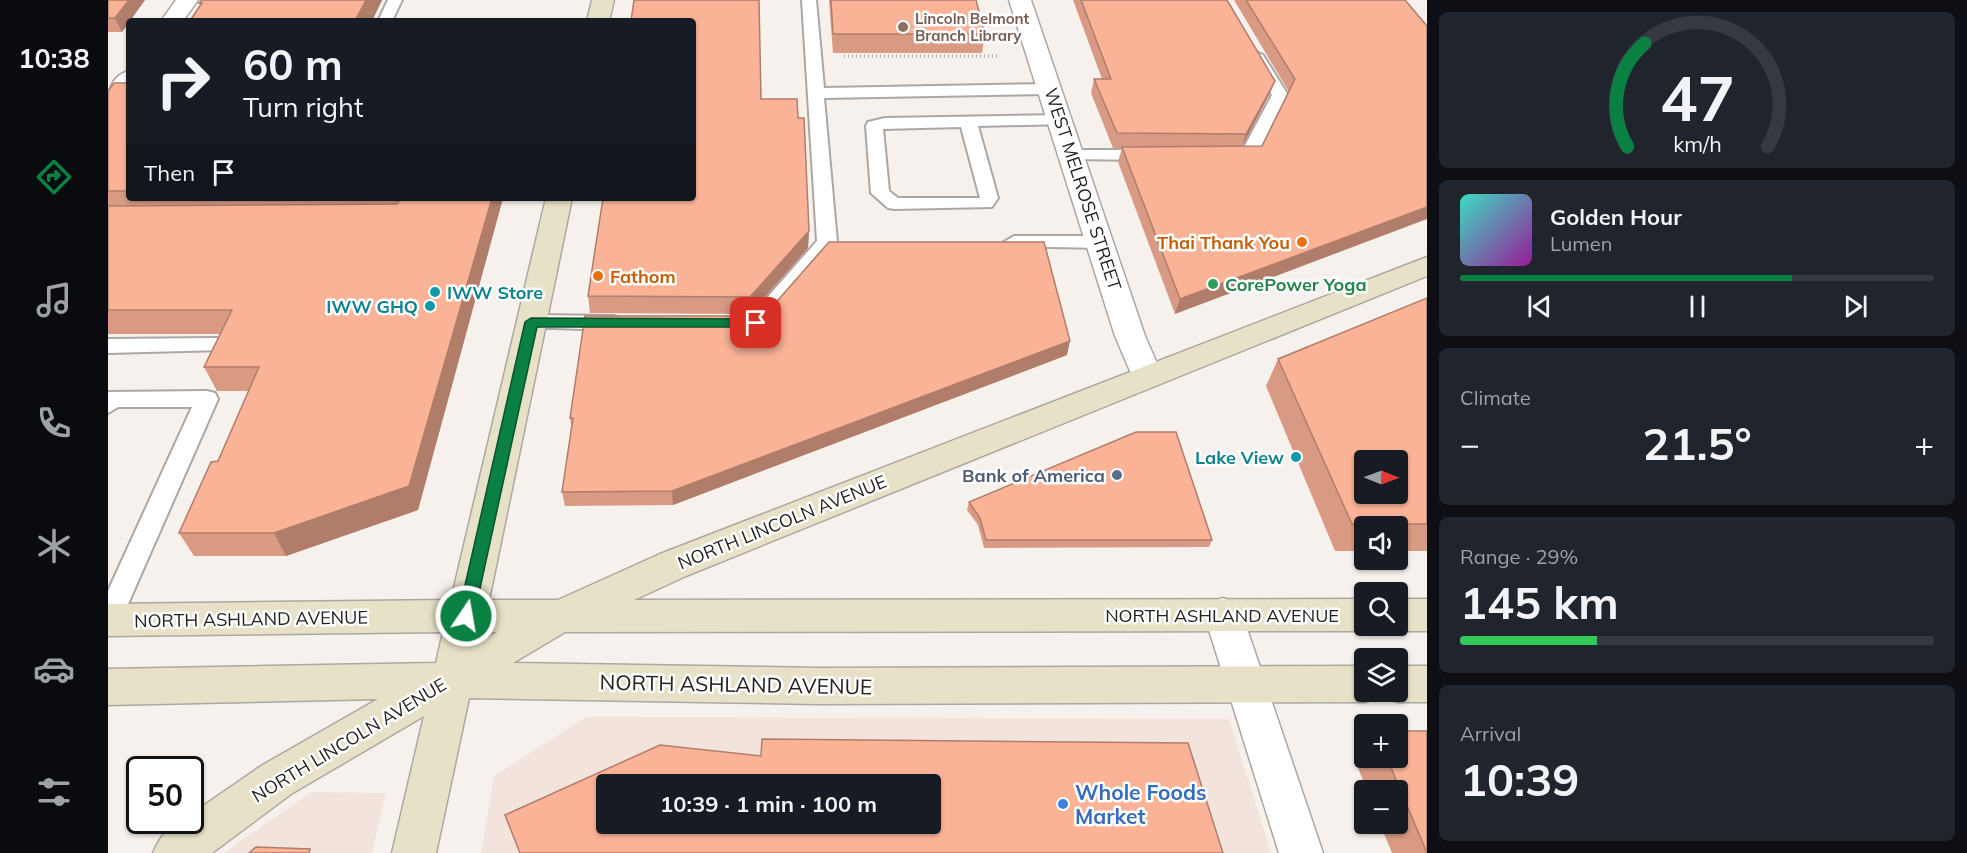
<!DOCTYPE html>
<html lang="en">
<head>
<meta charset="utf-8">
<style>
	body { margin:0; font-family:Mulish,sans-serif; background:#20242c; color:#f1f3f6; height:100vh; display:flex; flex-direction:column; font-size:22px; white-space:nowrap }
	* { box-sizing:border-box; margin:0 }
	p { font-size:20px; color:#9ea1a6 }
	.icon { flex:none; width:33px; height:33px; fill:none; stroke:currentColor; stroke-width:2; stroke-linecap:round; stroke-linejoin:round }
	.map { position:relative; flex:1; overflow:hidden }
	.details { display:flex; flex-direction:column; gap:12px; padding:12px; background:#0d0f14; width:540px }
	.details>* { flex:none }
	.banner { position:absolute; left:18px; top:18px; width:570px; height:183px; border-radius:6px; box-shadow:0 2px 4px #0004; background:#171b24; color:#f1f3f6; overflow:hidden }
	.needle { width:39px; rotate:91deg }
	.tools { position:absolute; left:1246px; top:450px; display:grid; gap:12px }
	.tools a { display:grid; place-items:center; width:54px; height:54px; border-radius:6px; background:#171b24; box-shadow:0 2px 4px #0004; font-size:30px }
	.speed { position:absolute; left:18px; top:756px; display:flex; gap:12px; font-size:30px; font-weight:700; text-align:center }
	.speed>* { display:grid; place-content:center; width:78px; height:78px; border-radius:50%; background:#171b24; box-shadow:0 2px 4px #0004; line-height:1 }
	.speed .limit { border:3px solid #111; border-radius:9px; background:#fff; color:#111 }
	.pin { position:absolute; display:grid; place-items:center; width:51px; height:51px; color:#fff; margin:-26px; border-radius:12px; box-shadow:0 3px 9px #0006 }
	.me { position:absolute; width:66px; margin:-33px; rotate:12deg; stroke-linejoin:round; filter:drop-shadow(0 0 4px #0008) }
	.turn { display:flex; align-items:center; gap:21px; height:126px; padding:0 18px; font-size:27px }
	.turn .icon { width:78px; height:78px; stroke-width:2.5 }
	.turn b { display:block; font-size:42px; line-height:51px }
	.then { display:flex; align-items:center; height:57px; padding:0 18px; background:#0003; gap:12px; font-size:22px }
	.big { font-size:45px; font-weight:700; line-height:1.1 }
	.details .card { flex:1; display:flex; flex-direction:column; justify-content:center; gap:9px; min-width:0; padding:0 21px; border-radius:9px; background:#20242c }
	.details .dial { align-items:center; gap:0 }
	.dial svg { height:156px; overflow:visible; fill:none; stroke:#363941; stroke-width:7; stroke-linecap:round; text-anchor:middle }
	.dial text { fill:#f1f3f6; stroke:none }
	.song { display:flex; align-items:center; gap:18px }
	.cover { width:72px; height:72px; border-radius:9px; background:linear-gradient(135deg,hsl(170 70% 55%),hsl(300 70% 35%)) }
	.played { height:6px; border-radius:3px; background:linear-gradient(90deg,#0b8043 70%,#363941 70%) }
	.keys { display:flex; justify-content:space-around; direction:ltr }
	.heat { display:flex; justify-content:space-between; align-items:center; font-size:33px; direction:ltr }
	.charge { height:9px; border-radius:4px; background:linear-gradient(90deg,#34c759 29%,#363941 0) }
	.trip { position:absolute; left:488px; top:774px; width:345px; height:60px; border-radius:6px; background:#171b24; box-shadow:0 2px 4px #0004; font-weight:700; line-height:60px; text-align:center }
	main { display:flex; flex:1; min-height:0 }
	.menu { display:flex; flex-direction:column; width:108px; justify-content:space-around; align-items:center; background:#090b0e; color:#9ea1a6 }
	.menu .icon { width:42px; height:42px }
	.menu .selected { color:#0b8043 }
	.menu b { font-size:27px; color:#f1f3f6 }
	.map>svg:first-child { display:block }
	.built { fill:#f2e3dd; fill-rule:evenodd }
	.lines { fill:none; stroke-linecap:round; stroke-linejoin:round }
	.lane-casing { stroke:#ada7a4; stroke-width:4 }
	.street-casing { stroke:#ada7a4; stroke-width:3 }
	.secondary-casing { stroke:#ada7a4; stroke-width:3 }
	.path { stroke:#aba6a4; stroke-width:3; stroke-dasharray:1 3; stroke-linecap:butt }
	.lane { fill:#fff; fill-rule:evenodd }
	.street { fill:#fff; fill-rule:evenodd }
	.secondary { fill:#e7e2c7; fill-rule:evenodd }
	.wall { fill:#d89a83 }
	.shaded-wall { fill:#b07d6a }
	.building { fill:#fbb398; stroke:#b07d6a; stroke-width:1.5; fill-rule:evenodd }
	.route { fill:#0b8043; stroke:#07532c; stroke-width:1.5 }
	.education-dot { fill:#8d6e63; stroke:#fff; stroke-width:2 }
	.food-dot { fill:#e8710a; stroke:#fff; stroke-width:2 }
	.leisure-dot { fill:#2e9e5b; stroke:#fff; stroke-width:2 }
	.culture-dot { fill:#0f9aa8; stroke:#fff; stroke-width:2 }
	.service-dot { fill:#5c6f8a; stroke:#fff; stroke-width:2 }
	.shop-dot { fill:#3f7fe0; stroke:#fff; stroke-width:2 }
	.labels { text-anchor:middle; dominant-baseline:central; stroke-width:5; stroke-linejoin:round; paint-order:stroke }
	.far-education-label { font-size:15px; font-weight:bold; fill:#785e54; stroke:#fff; text-anchor:start }
	.street-label { font-size:18px; fill:#242120; stroke:#fff }
	.food-label { font-size:18px; font-weight:bold; fill:#c56008; stroke:#fff; text-anchor:end }
	.leisure-label { font-size:18px; font-weight:bold; fill:#27864d; stroke:#fff; text-anchor:start }
	.culture-label { font-size:18px; font-weight:bold; fill:#0d838f; stroke:#fff; text-anchor:end }
	.service-label { font-size:18px; font-weight:bold; fill:#4e5e75; stroke:#fff; text-anchor:end }
	.near-street-label { font-size:21px; fill:#242120; stroke:#fff }
	.near-shop-label { font-size:21px; font-weight:bold; fill:#366cbe; stroke:#fff; text-anchor:start }
</style>
</head>
<body>
<main>
<nav class="menu">
<b>10:38</b>
<svg class="icon selected" aria-label="directions" viewBox="0 0 24 24"><path d="M12 3l9 9-9 9-9-9zM9 14v-3h6M13 9l2 2-2 2"/></svg>
<svg class="icon" aria-label="music" viewBox="0 0 24 24"><path d="M9 18V5l10-2v13"/><circle cx="6" cy="18" r="3"/><circle cx="16" cy="16" r="3"/></svg>
<svg class="icon" aria-label="phone" viewBox="0 0 24 24"><path d="M5 4h4l2 5-3 2q2 4 5 5l2-3 5 2v4C11 20 4 13 5 4z"/></svg>
<svg class="icon" aria-label="climate" viewBox="0 0 24 24"><path d="M12 3v18M4 7l16 10M4 17L20 7"/></svg>
<svg class="icon" aria-label="car" viewBox="0 0 24 24"><path d="M5 17H2v-5l4-1 3-4h7l3 4 3 1v5h-3M9 17h6M6 11h13"/><circle cx="7" cy="17" r="2"/><circle cx="17" cy="17" r="2"/></svg>
<svg class="icon" aria-label="filters" viewBox="0 0 24 24"><path d="M4 7h16M4 17h16"/><circle cx="9" cy="7" r="2"/><circle cx="15" cy="17" r="2"/></svg>
</nav>
<div class="map">
<svg width="1319" height="853" viewBox="0 0 1319 853">
	<rect width="100%" height="100%" fill="#f7f1ee"/>
	<path class="built" d="M478 717 1121 719 1163 853H373L386 776ZM498 784H822V824H498Z
		M203 792 278 793 264 853H116Z"/>
	<g class="lines">
		<defs>
			<path id="lane" d="M280 0H294L284 21H270Z
				M694 0H708L716 88 943 84 951 89 943 94 716 98 729 242 655 328H621L618 323 621 318 643 316 709 241Z
				M1150 53 1155 55 1180 95 1146 160H1114L1111 156 1114 152 1134 151 1164 95 1142 58Z
				M953 115 961 120 959 124 870 126 890 198 884 207 786 209 780 208 763 193 758 126 760 122 777 118ZM853 127 872 198H790L781 191 775 129Z
				M965 150H1042L1051 155 1042 160 959 159 956 155Z
				M906 236H993L1003 242 993 248 899 246 896 242Z
				M423 315 505 316 512 318 515 323 512 328 505 330 416 327 413 322 416 317Z
				M108 338 115 340 118 345 115 350 0 353V339Z
				M99 391 107 393 110 399 13 620 9 628 0 631V591L84 407H10L0 413V392Z"/>
			<path id="street" d="M68 0H90L75 21H53Z
				M901 0H923L1037 336 1055 377 1050 385 1039 388 1028 385 1007 336Z
				M21 71V94L14 103 0 104C0 89 5 75 21 71Z
				M1115 598 1129 603 1134 614 1215 853H1171L1096 614 1101 603Z"/>
			<path id="secondary" d="M484 0H506L501 21H479Z
				M438 198H464L381 600H450L552 554 1319 257V276L578 576 526 600 1257 599V626H1271L1257 631 457 632 405 663 711 668 1257 666V692H1290V666H1319V702H1290L1276 697 1274 692 1271 697 1257 702 711 704 361 698 328 853H284L316 716 183 794 104 853H45C51 838 64 820 82 820V815L153 766 270 699 0 705V669L328 663 335 632 0 636V604L343 600ZM374 632H389L372 642Z
				M1290 599H1319V631H1290L1276 626H1290Z"/>
		</defs>
		<use href="#lane" class="lane-casing"/>
		<use href="#street" class="street-casing"/>
		<use href="#secondary" class="secondary-casing"/>
		<path class="path" d="M736 56H891"/>
		<use href="#lane" class="lane"/>
		<use href="#street" class="street"/>
		<use href="#secondary" class="secondary"/>
	</g>
	<path class="wall" d="M0 0H37L14 32H0Z
		M274 0 264 21H83V19L92 6 91 3Z
		M721 0H868L877 34 874 53H725Z
		M965 0H1119L1167 81 1161 95 1134 146H1154L1181 92 1126 0H1297L1067 314 1010 162 1014 148H1005L983 93 986 79H994Z
		M21 83V198H395L310 510 178 556H86L71 533 110 461 141 391H109L96 367 113 334H0V91Z
		M653 99 690 118 701 231 700 248 642 314 482 313 480 296Z
		M1319 298V551H1290V526H1257V551H1227L1158 386 1170 359Z
		M959 355 565 505 457 506 454 492 464 428 462 418Z
		M861 502 1104 540 1101 547 876 548 870 525 859 510Z
		M1257 745V758H1290L1319 853H1284L1272 824H1290V790H1259L1246 758Z"/>
	<path class="shaded-wall" d="M21 0H37L14 32 7 18Z
		M258 0H274L264 21H247Z
		M1167 81 1161 95 1133 149 1138 134Z
		M384 198H395L310 510 178 556 166 533Z
		M1319 207V219L1067 314 1072 299Z
		M701 231 700 248 642 314V297Z
		M962 341 959 355 565 505 564 491Z"/>
	<path class="building" d="M0 0H21L7 18H0Z
		M94 0H258L247 21H92L93 19H83L94 3H91Z
		M526 0H651L653 99H689L690 118H696L701 231 642 297 480 296 495 198H585V21H523Z
		M723 0H868L877 34H725Z
		M973 0H1119L1167 81 1138 134 1009 133 986 79H1003Z
		M1138 0H1297L1319 26V207L1072 299 1014 147 1154 146 1187 79Z
		M6 83H21V191H0V91Z
		M293 198H384L301 486 166 533H71L103 462 110 461 151 367H96L124 310H0V206L289 204Z
		M721 242H936L962 341 564 491 454 492 465 418H462L477 316H656Z
		M1319 298V524H1244L1170 359ZM1257 460H1290V494H1257Z
		M1028 432H1068L1104 540H878L872 518 861 502Z
		M1290 731H1319V853L1279 758H1290Z
		M654 739 1080 743 1115 853H412L397 815 552 745 653 756ZM498 784H822V824H498Z
		M148 847 202 849 201 853H141Z"/>
	<path class="route" d="M423 318 648 319 654 323 648 327H429L366 616 363 621H352L350 616 417 322Z"/>
	<circle class="education-dot" cx="795" cy="27" r="6"/>
	<g class="food-dot">
		<circle cx="1194" cy="242" r="6"/>
		<circle cx="490" cy="276" r="6"/>
	</g>
	<circle class="leisure-dot" cx="1105" cy="284" r="6"/>
	<g class="culture-dot">
		<circle cx="327" cy="292" r="6"/>
		<circle cx="322" cy="306" r="6"/>
		<circle cx="1188" cy="457" r="6"/>
	</g>
	<circle class="service-dot" cx="1009" cy="475" r="6"/>
	<circle class="shop-dot" cx="955" cy="804" r="6"/>
	<g class="labels">
		<g class="far-education-label">
			<text x="807" y="18">Lincoln Belmont<tspan x="807" dy="17">Branch Library</tspan></text>
		</g>
		<g class="street-label">
			<text transform="translate(975 189) rotate(72)">WEST MELROSE STREET</text>
			<text transform="translate(674 522) rotate(-22)">NORTH LINCOLN AVENUE</text>
			<text x="1114" y="615">NORTH ASHLAND AVENUE</text>
			<text transform="translate(143 619) rotate(-1)">NORTH ASHLAND AVENUE</text>
			<text transform="translate(241 740) rotate(-31)">NORTH LINCOLN AVENUE</text>
		</g>
		<g class="food-label">
			<text x="1182" y="242">Thai Thank You</text>
			<text x="502" y="276" text-anchor="start">Fathom</text>
		</g>
		<g class="leisure-label">
			<text x="1117" y="284">CorePower Yoga</text>
		</g>
		<g class="culture-label">
			<text x="339" y="292" text-anchor="start">IWW Store</text>
			<text x="310" y="306">IWW GHQ</text>
			<text x="1176" y="457">Lake View</text>
		</g>
		<g class="service-label">
			<text x="997" y="475">Bank of America</text>
		</g>
		<g class="near-street-label">
			<text transform="translate(628 684) rotate(1)">NORTH ASHLAND AVENUE</text>
		</g>
		<g class="near-shop-label">
			<text x="967" y="792">Whole Foods<tspan x="967" dy="24">Market</tspan></text>
		</g>
	</g>
</svg>
<div class="tools">
<a><svg class="needle" viewBox="-14 -14 28 28"><path d="M0-13l5 13h-10z" fill="#e53935"/><path d="M0 13l5-13h-10z" fill="#9ea1a6"/></svg></a>
<a><svg class="icon" aria-label="sound" viewBox="0 0 24 24"><path d="M4 9h4l5-4v14l-5-4H4zM17 9q2 3 0 6"/></svg></a>
<a><svg class="icon" aria-label="search" viewBox="0 0 24 24"><circle cx="10" cy="10" r="6"/><path d="M15 15l6 6"/></svg></a>
<a><svg class="icon" aria-label="layers" viewBox="0 0 24 24"><path d="M12 4l9 5-9 5-9-5zM3 14l9 5 9-5"/></svg></a>
<a>+</a>
<a>−</a>
</div>
<div class="speed"><div class="limit">50</div></div>
<div class="pin" style="left:648px;top:323px;background:#d93025"><svg class="icon" aria-label="arrive" viewBox="0 0 24 24"><path d="M6 21V4h12l-3 4 3 4H6"/></svg></div>
<svg class="me" style="left:358px;top:616px" viewBox="-20 -20 40 40"><circle r="17" fill="#0b8043" stroke="#fff" stroke-width="3"/><path d="M0-11L8 9 0 5-8 9z" fill="#fff"/></svg>
<div class="trip">10:39 · 1 min · 100 m</div>
<div class="banner">
<div class="turn"><svg class="icon" aria-label="right" viewBox="0 0 24 24"><path d="M7 20v-9h11M14 6l5 5-5 5"/></svg><div><b>60 m</b>Turn right</div></div>
<div class="then">Then<svg class="icon" aria-label="arrive" viewBox="0 0 24 24"><path d="M6 21V4h12l-3 4 3 4H6"/></svg></div>
</div>
</div>
<section class="details">
<div class="card dial"><svg viewBox="0 0 100 80">
<path d="M14 69A42 42 0 1 1 86 69"/>
<path d="M14 69A42 42 0 0 1 23 16" stroke="#0b8043"/>
<text x="50" y="56" font-size="32" font-weight="700">47</text>
<text x="50" y="72" font-size="11">km/h</text>
</svg></div>
<div class="card">
<div class="song"><i class="cover"></i><div><b>Golden Hour</b><p>Lumen</p></div></div>
<div class="played"></div>
<div class="keys"><svg class="icon" aria-label="previous" viewBox="0 0 24 24"><path d="M18 5L8 12l10 7zM5 5v14"/></svg><svg class="icon" aria-label="pause" viewBox="0 0 24 24"><path d="M8 5v14M16 5v14"/></svg><svg class="icon" aria-label="next" viewBox="0 0 24 24"><path d="M6 5l10 7-10 7zM19 5v14"/></svg></div>
</div>
<div class="card"><p>Climate</p>
<div class="heat"><a>−</a><b class="big">21.5°</b><a>+</a></div>
</div>
<div class="card"><p>Range · 29%</p><b class="big">145 km</b><div class="charge"></div></div>
<div class="card"><p>Arrival</p><b class="big">10:39</b></div>
</section>
</main>
</body>
</html>
